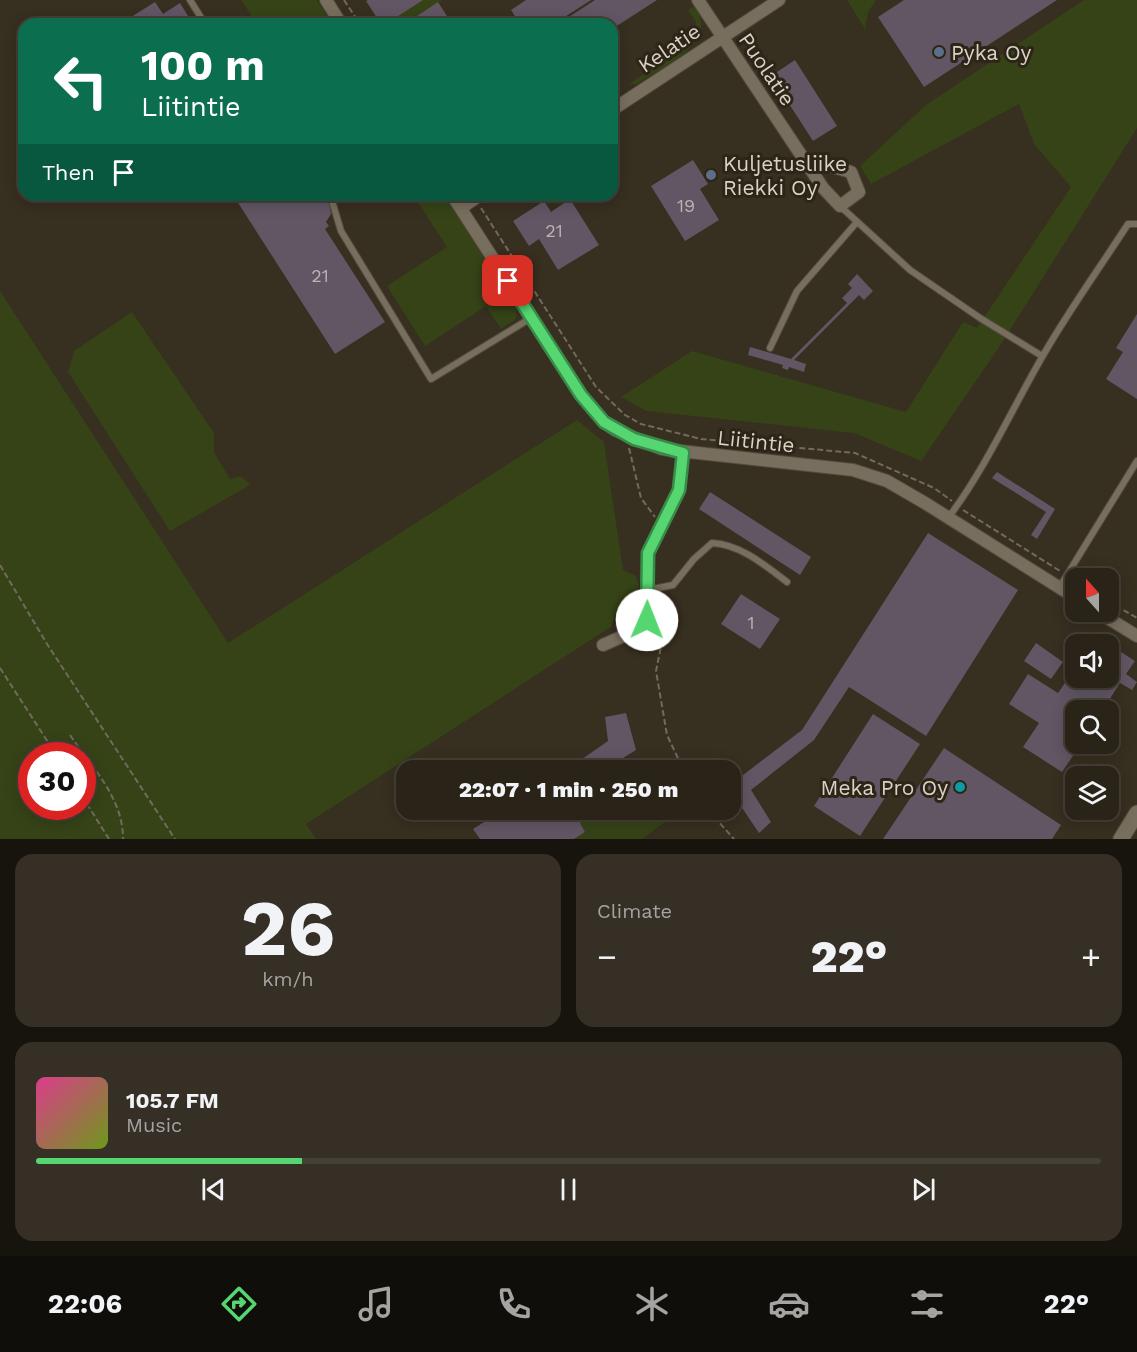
<!DOCTYPE html>
<html lang="en">
<head>
<meta charset="utf-8">
<style>
	body { margin:0; font-family:"Work Sans",sans-serif; background:#352f25; color:#f1f3f6; height:100vh; display:flex; flex-direction:column; font-size:22px; white-space:nowrap }
	* { box-sizing:border-box; margin:0 }
	p { font-size:20px; color:#a5a4a2 }
	.icon { flex:none; width:33px; height:33px; fill:none; stroke:currentColor; stroke-width:2; stroke-linecap:round; stroke-linejoin:round }
	.map { position:relative; height:839px; overflow:hidden }
	.sheet { display:flex; flex-direction:column; gap:15px; padding:15px; background:#17130d; flex:1 }
	.sheet>* { flex:none }
	.guide { position:absolute; left:18px; top:18px; width:600px; height:183px; border-radius:18px; box-shadow:0 3px 15px #0003,0 0 0 2px #454037; background:#0b6e4f; color:#fff; overflow:hidden }
	.needle { width:39px; rotate:339deg }
	.fabs { position:absolute; left:1065px; top:568px; display:grid; gap:12px }
	.fabs a { display:grid; place-items:center; width:54px; height:54px; border-radius:12px; background:#292318; box-shadow:0 3px 15px #0003,0 0 0 2px #454037; font-size:30px }
	.speed { position:absolute; left:18px; top:742px; display:flex; gap:12px; font-size:30px; font-weight:700; text-align:center }
	.speed>* { display:grid; place-content:center; width:78px; height:78px; border-radius:50%; background:#292318; box-shadow:0 3px 15px #0003,0 0 0 2px #454037; line-height:1 }
	.speed .limit { border:9px solid #d22; background:#fff; color:#111 }
	.pin { position:absolute; display:grid; place-items:center; width:51px; height:51px; color:#fff; margin:-26px; border-radius:12px; box-shadow:0 3px 9px #0006 }
	.me { position:absolute; width:66px; margin:-33px; rotate:1deg; stroke-linejoin:round; filter:drop-shadow(0 0 4px #0008) }
	.turn { display:flex; align-items:center; gap:21px; height:126px; padding:0 24px; font-size:27px }
	.turn .icon { width:78px; height:78px; stroke-width:2.5 }
	.turn b { display:block; font-size:42px; line-height:51px }
	.then { display:flex; align-items:center; height:57px; padding:0 24px; background:#0003; gap:12px; font-size:22px }
	.big { font-size:45px; font-weight:800; line-height:1.1 }
	.sheet .tile { flex:1; display:flex; flex-direction:column; justify-content:center; gap:9px; min-width:0; padding:0 21px; border-radius:18px; background:#352f25 }
	.sheet .dial { align-items:center; gap:0 }
	.dial b { font-size:78px; line-height:1 }
	.song { display:flex; align-items:center; gap:18px }
	.cover { width:72px; height:72px; border-radius:9px; background:linear-gradient(135deg,hsl(330 70% 55%),hsl(80 70% 35%)) }
	.played { height:6px; border-radius:3px; background:linear-gradient(90deg,#56d671 25%,#454037 25%) }
	.keys { display:flex; justify-content:space-around; direction:ltr }
	.heat { display:flex; justify-content:space-between; align-items:center; font-size:33px; direction:ltr }
	.sheet .tiles { flex:1; display:grid; gap:15px; grid-template-columns:1fr 1fr }
	.tile:last-child { grid-column:span 2 }
	.trip { position:absolute; left:396px; top:760px; width:345px; height:60px; border-radius:18px; background:#292318; box-shadow:0 3px 15px #0003,0 0 0 2px #454037; font-weight:800; line-height:60px; text-align:center }
	.dock { display:flex; height:96px; justify-content:space-around; align-items:center; background:#100e0a; color:#a5a4a2 }
	.dock .icon { width:42px; height:42px }
	.dock .selected { color:#56d671 }
	.dock b { font-size:27px; color:#f1f3f6 }
	.map>svg:first-child { display:block }
	.green { fill:#364317; fill-rule:evenodd }
	.building { fill:#625664 }
	.lines { fill:none; stroke-linecap:round; stroke-linejoin:round }
	.lane-casing { stroke:#534b3f; stroke-width:8 }
	.street-casing { stroke:#534b3f; stroke-width:14 }
	.secondary-casing { stroke:#534b3f; stroke-width:17 }
	.path { stroke:#716a5d; stroke-width:2; stroke-dasharray:6 3; stroke-linecap:butt }
	.lane { stroke:#786e5e; stroke-width:6 }
	.street { stroke:#786e5e; stroke-width:12 }
	.secondary { stroke:#786e5e; stroke-width:15 }
	.route-casing { stroke:#388b49; stroke-width:15 }
	.route { stroke:#56d671; stroke-width:10 }
	.service-dot { fill:#5c6f8a; stroke:#2d2516; stroke-width:2 }
	.culture-dot { fill:#0f9aa8; stroke:#2d2516; stroke-width:2 }
	.labels { text-anchor:middle; dominant-baseline:central; stroke-width:6; stroke-linejoin:round; paint-order:stroke }
	.number-label { font-size:18px; fill:#bab3b0 }
	.street-label { font-size:21px; fill:#d8d2c9; stroke:#2d2516 }
	.poi-label { font-size:21px; fill:#d8d2c9; stroke:#2d2516; text-anchor:start }
</style>
</head>
<body>
<div class="map">
<svg width="1137" height="839" viewBox="0 0 1137 839">
	<rect width="100%" height="100%" fill="#372f20"/>
	<path class="green" d="M241 0H317L332 24H257Z
		M423 0H442L405 24H386Z
		M847 0H876L868 12 865 29Z
		M1084 0H1137V128L1000 346 921 461 854 433 646 411 621 397 692 351 906 412 963 322 977 328 1071 187 1034 144 1019 104 871 184 860 166 926 105Z
		M692 7C698 10 700 15 701 22 707 47 656 72 637 84H629L692 41 696 22 688 10Z
		M413 195H444L516 307V319L501 329 486 306 425 346 387 286 447 247Z
		M0 291 228 643 577 420 604 442 623 570 636 576 642 598C626 604 615 608 612 626L306 824 316 839H0ZM32 756H82V807H32Z
		M132 312 214 433V452L230 479 241 476 250 485 170 531 68 372 74 351Z
		M601 810H681L642 839H574L585 832 580 823Z"/>
	<path class="building" d="M368 0H423L386 24H381L366 1Z
		M526 0H591L554 24H520L511 10Z
		M595 0H657L612 29V24H558Z
		M904 0H1057L924 87 878 17Z
		M155 2 163 14 180 3 193 24H120Z
		M438 2 452 24H405Z
		M795 60 837 126 813 141 771 76Z
		M693 160 708 184 700 189 719 220 685 241 651 186Z
		M233 195H304L305 198 321 195 329 201 331 214 326 222 329 226 325 229 385 322 335 354Z
		M570 199 599 245 558 270 539 239 529 246 513 221 544 201 551 212Z
		M857 274 873 291 864 300 859 295 794 360 806 364 804 372 789 367 788 370 782 368 783 365 748 355 750 347 791 359 847 303 842 298 852 288 848 284Z
		M1137 314V399L1106 379 1123 352 1116 348Z
		M997 472 1055 509 1037 539 1031 535 1046 512 992 478Z
		M710 492 811 557 800 575 699 509Z
		M928 533 1018 590 926 736 849 687 814 740 751 790 771 822 759 833 730 790V785L802 730Z
		M741 594 780 619 760 649 721 624Z
		M1096 636 1135 661 1126 674 1137 682 1132 690 1120 683 1102 711H1076V744H1081L1062 772 1023 747 1039 723 1009 704 1028 674 1058 693 1076 667V678H1108V645H1090Z
		M1036 643 1063 662 1051 679 1024 661Z
		M626 713 636 750 605 769 606 771H565L608 741 605 717Z
		M873 714 920 744 860 836 814 806Z
		M944 748 1061 825 1052 839H883Z
		M533 758 542 771H512Z
		M503 810H601L580 823 585 832 574 839H480L473 829Z"/>
	<g class="lines">
		<defs>
			<path id="lane" d="M190 0 205 24
				M324 195 332 201
				M342 195 332 201 341 231 431 379 531 318
				M840 206 910 270 980 318 1042 356
				M770 348 797 291 857 222
				M948 518C985 469 1010 413 1041 359 1067 313 1099 269 1128 224H1137
				M1059 588 1137 461
				M648 590 673 585 694 559 712 543C740 544 766 566 787 582"/>
			<path id="street" d="M326 0 341 24
				M698 0 823 188 840 206 859 192 851 172 805 159
				M612 110 779 0
				M452 195 581 395 604 422 615 430 662 449 853 470 887 481 925 503 1076 598
				M461 208 480 195
				M1098 612 1137 636
				M603 645 639 629 647 620 648 553 679 490 683 453"/>
			<path id="secondary" d="M1121 839 1137 813"/>
		</defs>
		<use href="#lane" class="lane-casing"/>
		<use href="#street" class="street-casing"/>
		<use href="#secondary" class="secondary-casing"/>
		<path class="path" d="M344 0 360 24
			M481 208 596 387 625 415 641 424 701 439 855 453 934 488 952 501
			M629 448 641 498 655 517
			M963 510 1060 571
			M0 565 47 644 175 839
			M660 595 665 627 656 671 667 735 684 771
			M1108 601 1137 618
			M0 668 57 756
			M70 735C92 768 123 797 123 839
			M82 768 90 764
			M82 796 109 839
			M708 810 734 839"/>
		<use href="#lane" class="lane"/>
		<use href="#street" class="street"/>
		<use href="#secondary" class="secondary"/>
	</g>
	<g class="lines">
		<defs>
			<path id="route" d="M508 281 581 395 604 422 634 439 683 453 679 490 648 553 647 620"/>
		</defs>
		<use href="#route" class="route-casing"/>
		<use href="#route" class="route"/>
	</g>
	<g class="service-dot">
		<circle cx="939" cy="52" r="6"/>
		<circle cx="711" cy="175" r="6"/>
	</g>
	<circle class="culture-dot" cx="960" cy="787" r="6"/>
	<g class="labels">
		<g class="number-label">
			<text x="686" y="205">19</text>
			<text x="554" y="230">21</text>
			<text x="320" y="275">21</text>
			<text x="751" y="622">1</text>
		</g>
		<g class="street-label">
			<text transform="translate(669 48) rotate(-34)">Kelatie</text>
			<text transform="translate(767 69) rotate(56)">Puolatie</text>
			<text transform="translate(756 441) rotate(6)">Liitintie</text>
		</g>
		<g class="poi-label">
			<text x="951" y="52">Pyka Oy</text>
			<text x="723" y="163">Kuljetusliike<tspan x="723" dy="24">Riekki Oy</tspan></text>
			<text x="948" y="787" text-anchor="end">Meka Pro Oy</text>
		</g>
	</g>
</svg>
<div class="fabs">
<a><svg class="needle" viewBox="-14 -14 28 28"><path d="M0-13l5 13h-10z" fill="#e53935"/><path d="M0 13l5-13h-10z" fill="#a5a4a2"/></svg></a>
<a><svg class="icon" aria-label="sound" viewBox="0 0 24 24"><path d="M4 9h4l5-4v14l-5-4H4zM17 9q2 3 0 6"/></svg></a>
<a><svg class="icon" aria-label="search" viewBox="0 0 24 24"><circle cx="10" cy="10" r="6"/><path d="M15 15l6 6"/></svg></a>
<a><svg class="icon" aria-label="layers" viewBox="0 0 24 24"><path d="M12 4l9 5-9 5-9-5zM3 14l9 5 9-5"/></svg></a>
</div>
<div class="speed"><div class="limit">30</div></div>
<div class="pin" style="left:508px;top:281px;background:#d93025"><svg class="icon" aria-label="arrive" viewBox="0 0 24 24"><path d="M6 21V4h12l-3 4 3 4H6"/></svg></div>
<svg class="me" style="left:647px;top:620px" viewBox="-20 -20 40 40"><circle r="19" fill="#fff"/><path d="M0-13L10 11 0 6-10 11z" fill="#56d671"/></svg>
<div class="trip">22:07 · 1 min · 250 m</div>
<div class="guide">
<div class="turn"><svg class="icon" aria-label="left" viewBox="0 0 24 24"><path d="M17 20v-9H6M10 6l-5 5 5 5"/></svg><div><b>100 m</b>Liitintie</div></div>
<div class="then">Then<svg class="icon" aria-label="arrive" viewBox="0 0 24 24"><path d="M6 21V4h12l-3 4 3 4H6"/></svg></div>
</div>
</div>
<section class="sheet">
<div class="tiles">
<div class="tile dial"><b>26</b><p>km/h</p></div>
<div class="tile"><p>Climate</p>
<div class="heat"><a>−</a><b class="big">22°</b><a>+</a></div>
</div>
<div class="tile">
<div class="song"><i class="cover"></i><div><b>105.7 FM</b><p>Music</p></div></div>
<div class="played"></div>
<div class="keys"><svg class="icon" aria-label="previous" viewBox="0 0 24 24"><path d="M18 5L8 12l10 7zM5 5v14"/></svg><svg class="icon" aria-label="pause" viewBox="0 0 24 24"><path d="M8 5v14M16 5v14"/></svg><svg class="icon" aria-label="next" viewBox="0 0 24 24"><path d="M6 5l10 7-10 7zM19 5v14"/></svg></div>
</div>
</div>
</section>
<nav class="dock">
<b>22:06</b>
<svg class="icon selected" aria-label="directions" viewBox="0 0 24 24"><path d="M12 3l9 9-9 9-9-9zM9 14v-3h6M13 9l2 2-2 2"/></svg>
<svg class="icon" aria-label="music" viewBox="0 0 24 24"><path d="M9 18V5l10-2v13"/><circle cx="6" cy="18" r="3"/><circle cx="16" cy="16" r="3"/></svg>
<svg class="icon" aria-label="phone" viewBox="0 0 24 24"><path d="M5 4h4l2 5-3 2q2 4 5 5l2-3 5 2v4C11 20 4 13 5 4z"/></svg>
<svg class="icon" aria-label="climate" viewBox="0 0 24 24"><path d="M12 3v18M4 7l16 10M4 17L20 7"/></svg>
<svg class="icon" aria-label="car" viewBox="0 0 24 24"><path d="M5 17H2v-5l4-1 3-4h7l3 4 3 1v5h-3M9 17h6M6 11h13"/><circle cx="7" cy="17" r="2"/><circle cx="17" cy="17" r="2"/></svg>
<svg class="icon" aria-label="filters" viewBox="0 0 24 24"><path d="M4 7h16M4 17h16"/><circle cx="9" cy="7" r="2"/><circle cx="15" cy="17" r="2"/></svg>
<b>22°</b>
</nav>
</body>
</html>
